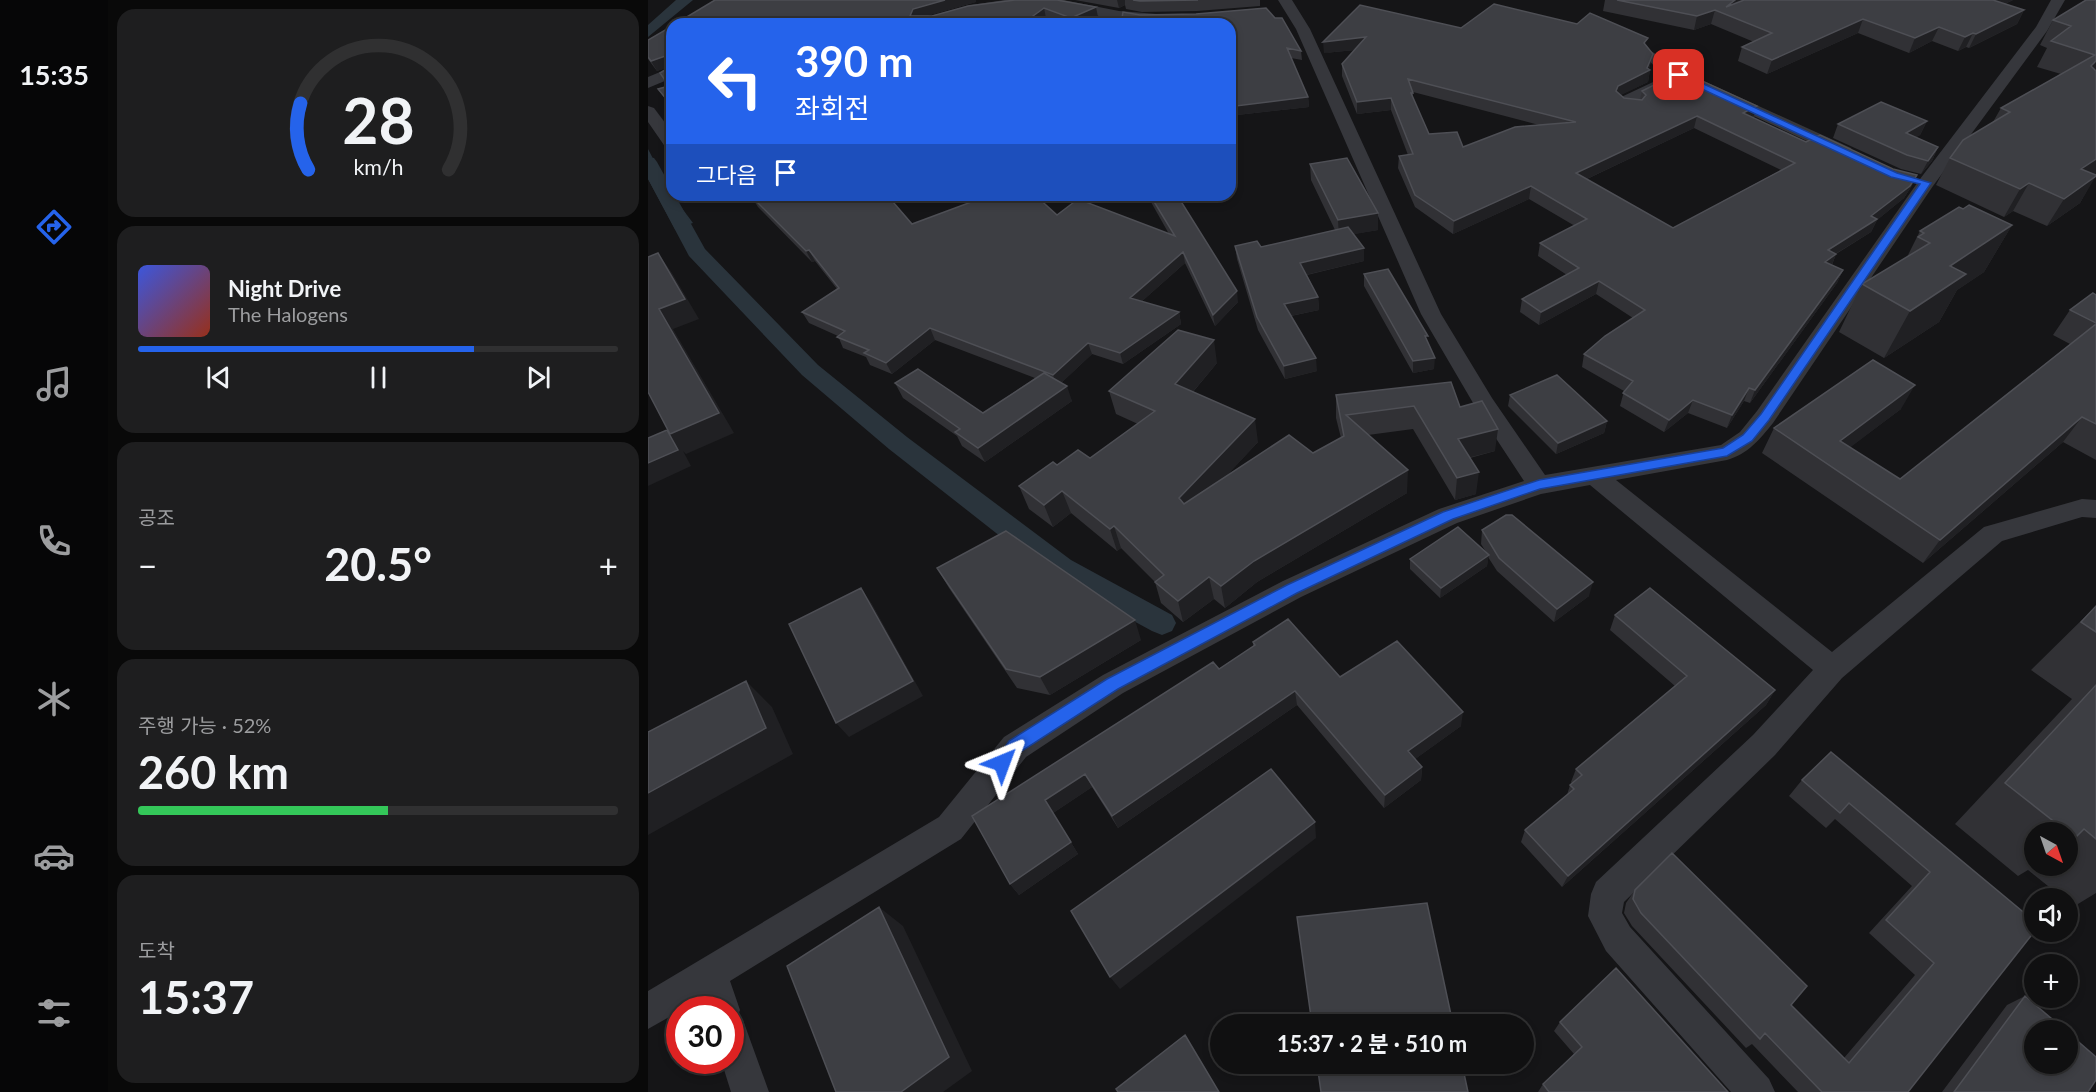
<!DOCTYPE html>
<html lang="ko">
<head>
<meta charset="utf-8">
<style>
	body { margin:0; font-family:Lato,"Noto Sans KR",sans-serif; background:#1e1e1f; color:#f1f3f6; height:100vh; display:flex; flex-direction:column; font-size:22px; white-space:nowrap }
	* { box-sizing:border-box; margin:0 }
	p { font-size:20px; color:#9c9d9f }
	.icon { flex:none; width:33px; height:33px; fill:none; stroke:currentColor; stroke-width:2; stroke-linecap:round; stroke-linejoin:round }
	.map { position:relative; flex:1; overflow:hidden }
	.drawer { display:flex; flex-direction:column; gap:9px; padding:9px; background:#090909; width:540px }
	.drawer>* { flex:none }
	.hud { position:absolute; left:18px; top:18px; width:570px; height:183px; border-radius:18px; box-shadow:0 3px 9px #0003,0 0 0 2px #303031; background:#2563eb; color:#fff; overflow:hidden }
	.needle { width:39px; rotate:140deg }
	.buttons { position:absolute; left:1376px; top:822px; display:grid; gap:12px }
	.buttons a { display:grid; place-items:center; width:54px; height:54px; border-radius:50%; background:#101011; box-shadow:0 3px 9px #0003,0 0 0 2px #303031; font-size:30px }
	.speed { position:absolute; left:18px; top:996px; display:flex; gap:12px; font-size:30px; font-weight:700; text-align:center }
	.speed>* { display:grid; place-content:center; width:78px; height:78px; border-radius:50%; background:#101011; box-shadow:0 3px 9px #0003,0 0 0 2px #303031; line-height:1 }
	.speed .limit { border:9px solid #d22; background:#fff; color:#111 }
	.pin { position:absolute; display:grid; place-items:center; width:51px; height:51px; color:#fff; margin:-26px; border-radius:12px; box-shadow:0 3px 9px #0006 }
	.me { position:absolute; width:66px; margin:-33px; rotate:44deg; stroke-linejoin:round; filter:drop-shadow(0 0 4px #0008) }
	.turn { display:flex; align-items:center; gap:21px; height:126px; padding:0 30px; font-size:27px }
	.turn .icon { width:78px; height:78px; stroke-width:2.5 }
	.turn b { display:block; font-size:42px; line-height:51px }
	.then { display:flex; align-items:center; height:57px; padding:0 30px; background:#0003; gap:12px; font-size:22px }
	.big { font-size:45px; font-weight:700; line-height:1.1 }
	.drawer .widget { flex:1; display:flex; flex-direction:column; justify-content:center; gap:9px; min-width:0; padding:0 21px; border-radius:18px; background:#1e1e1f }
	.drawer .dial { align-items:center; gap:0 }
	.dial svg { height:156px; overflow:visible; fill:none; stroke:#303031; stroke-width:7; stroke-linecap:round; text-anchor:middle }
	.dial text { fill:#f1f3f6; stroke:none }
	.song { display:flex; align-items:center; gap:18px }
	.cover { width:72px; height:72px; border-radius:9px; background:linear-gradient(135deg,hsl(230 70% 55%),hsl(10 70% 35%)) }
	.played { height:6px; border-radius:3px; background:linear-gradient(90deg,#2563eb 70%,#303031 70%) }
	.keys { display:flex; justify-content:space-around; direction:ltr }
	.heat { display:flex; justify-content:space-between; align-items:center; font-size:33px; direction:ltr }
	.charge { height:9px; border-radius:4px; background:linear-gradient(90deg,#34c759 52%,#303031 0) }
	.trip { position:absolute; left:562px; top:1014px; width:324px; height:60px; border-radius:30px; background:#101011; box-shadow:0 3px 9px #0003,0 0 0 2px #303031; font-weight:700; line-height:60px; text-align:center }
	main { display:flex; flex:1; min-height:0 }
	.dock { display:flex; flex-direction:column; width:108px; justify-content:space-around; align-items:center; background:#060607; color:#9c9d9f }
	.dock .icon { width:42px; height:42px }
	.dock .current { color:#2563eb }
	.dock b { font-size:27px; color:#f1f3f6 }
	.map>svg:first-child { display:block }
	.water { fill:#2a343c }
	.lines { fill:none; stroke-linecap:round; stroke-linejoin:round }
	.canal { fill:#2a343c; fill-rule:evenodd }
	.street { fill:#36373c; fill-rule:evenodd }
	.wall { fill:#313135; fill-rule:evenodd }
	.shaded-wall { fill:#202023 }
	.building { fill:#3d3e43; stroke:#4e4f55; stroke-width:1.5; fill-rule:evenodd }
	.route { fill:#2563eb; stroke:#184099; stroke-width:1.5 }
</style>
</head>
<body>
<main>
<nav class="dock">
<b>15:35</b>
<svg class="icon current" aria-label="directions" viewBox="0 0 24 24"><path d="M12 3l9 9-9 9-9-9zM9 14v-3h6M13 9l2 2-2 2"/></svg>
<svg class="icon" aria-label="music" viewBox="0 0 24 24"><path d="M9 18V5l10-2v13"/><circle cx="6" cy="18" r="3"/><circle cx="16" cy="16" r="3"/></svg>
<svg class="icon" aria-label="phone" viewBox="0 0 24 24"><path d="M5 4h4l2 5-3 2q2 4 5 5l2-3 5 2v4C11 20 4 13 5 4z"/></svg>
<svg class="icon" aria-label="climate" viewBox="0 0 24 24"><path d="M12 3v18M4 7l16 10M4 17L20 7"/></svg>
<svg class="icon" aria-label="car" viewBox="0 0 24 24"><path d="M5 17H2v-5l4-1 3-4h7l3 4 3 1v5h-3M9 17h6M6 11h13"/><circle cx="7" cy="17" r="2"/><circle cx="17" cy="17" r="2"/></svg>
<svg class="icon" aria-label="filters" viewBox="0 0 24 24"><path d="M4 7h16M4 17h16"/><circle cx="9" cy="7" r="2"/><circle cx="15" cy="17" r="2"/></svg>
</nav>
<section class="drawer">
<div class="widget dial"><svg viewBox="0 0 100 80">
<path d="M14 69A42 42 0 1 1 86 69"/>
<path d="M14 69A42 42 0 0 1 10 35" stroke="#2563eb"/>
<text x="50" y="56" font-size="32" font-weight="700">28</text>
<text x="50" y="72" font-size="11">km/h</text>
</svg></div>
<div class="widget">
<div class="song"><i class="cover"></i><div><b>Night Drive</b><p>The Halogens</p></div></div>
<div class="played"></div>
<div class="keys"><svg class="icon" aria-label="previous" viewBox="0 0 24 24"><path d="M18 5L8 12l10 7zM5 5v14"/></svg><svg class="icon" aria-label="pause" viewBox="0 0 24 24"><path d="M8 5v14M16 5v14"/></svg><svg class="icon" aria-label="next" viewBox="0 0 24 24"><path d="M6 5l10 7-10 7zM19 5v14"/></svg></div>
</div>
<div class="widget"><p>공조</p>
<div class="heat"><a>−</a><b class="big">20.5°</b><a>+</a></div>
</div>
<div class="widget"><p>주행 가능 · 52%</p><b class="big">260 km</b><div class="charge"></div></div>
<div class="widget"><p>도착</p><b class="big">15:37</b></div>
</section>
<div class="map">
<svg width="1448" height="1092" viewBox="0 0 1448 1092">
	<rect width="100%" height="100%" fill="#151517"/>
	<path class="water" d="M28 0H45L0 37V25Z
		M0 149 24 195 45 223 27 229 0 179Z"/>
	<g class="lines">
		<path class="canal" d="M0 157 6 158 9 162 24 189V195H27L57 249 170 365 259 437 423 560 524 615 528 623 524 631 514 635 504 631 403 576 241 449 154 375 41 256 0 179Z"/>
		<path class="street" d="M357 0H415L471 11 509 14 516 18C502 33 429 9 408 7 380 4 349 8 321 14 302 19 287 24 267 24L269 21 323 5Z
			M630 0H644L662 29 793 314 844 398 897 475 1073 445 1092 432 1109 411 1272 179 1388 27 1403 0H1417L1399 31 1285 186 1125 423C1112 439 1100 454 1079 460L968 480 1184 652 1336 527 1434 499 1448 500V518L1434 517 1354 541 1194 678 1127 755 976 902 974 913 982 927 1121 1079 1127 1092H1083L958 951 940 916 943 894 948 882 1105 735 1165 670 942 485 893 494 809 523 653 597 475 693 378 757 313 839 82 981 92 1010 89 1018 95 1020 121 1092H83L73 1060H82V1010H56L53 999 0 1029V991L291 817 356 737 455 675 635 581 791 509 876 481 828 408 773 314 648 29Z
			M1003 51 1036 72 1203 148 1205 152 1203 156H1191L1031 81 987 102 993 107 991 110C982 112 972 109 967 102L969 99 1020 75 1008 68 996 55Z
			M24 67V78L0 88V77Z
			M0 106 6 108 24 132V149L18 148 0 122Z"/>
	</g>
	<path class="wall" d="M367 0 450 17 434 24H414L398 18 27 24 328 2 278 16H284Z
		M427 0H612V6L549 11 494 12 478 9 477 5 471 8Z
		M957 0H1365L1357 4 1376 10 1369 24 1321 48 1318 47 1310 51 1284 41 1261 53 1210 33 1119 74 1090 61 1094 47 1106 42 1063 24 1046 30 955 11Z
		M1448 0V174L1432 203 1399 226 1365 211 1356 217 1288 185 1302 158 1345 122 1353 108 1413 74 1389 67 1399 48 1392 45 1405 20Z
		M618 8 627 18H634L653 51 654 60 643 58 660 97 661 107 589 115 588 106V57L582 58V24H473L475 12 492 15 548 14Z
		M24 26V109L10 89 20 86 12 73 20 67 9 71 0 59V40Z
		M813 28 999 46 1005 54 1001 69 1002 70 1000 82 972 95 976 98 992 100 994 91 1026 80 1109 106 1106 118 1158 142 1245 169 1269 175 1263 187 1256 198 1229 220 1223 232 1188 254 1184 265 1195 270 1189 283 1102 403 1096 401 1079 428 1040 413 1016 432 972 406 976 391 934 367 936 354 985 318 948 294 891 325 872 312 874 299 919 275 890 256 892 243 927 226 881 199 805 234 767 207 750 168 751 156 760 155 743 110 709 114 694 76V64L707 50 676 53ZM765 92 891 125 815 147 781 134 765 98ZM1046 128 1133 170 1025 228 939 179Z
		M1279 121 1272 135 1268 137 1290 147 1284 161 1273 174 1253 169 1185 138 1190 124Z
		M662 164 730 230 705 234 716 248V261L659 275 670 297 671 310 643 316 669 371 637 379 610 330 589 259 587 246 613 247 687 230 663 180Z
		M499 195H529L590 302 567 326 537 263 493 302 531 312 533 324 475 364 444 354 413 383 424 401 337 462 314 446 309 436 255 398 247 383 335 413 387 378 287 340 244 374 222 365 218 357 195 348 190 336 161 323 154 312 189 289 167 261 164 262 110 207 103 196 264 224 409 215 521 234Z
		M1364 225 1336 272 1309 290 1291 322 1236 358 1191 332 1214 284 1259 257 1272 231Z
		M716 274 779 341 786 369 765 373 716 286Z
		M1448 295V460L1415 442 1275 563 1114 453 1126 428 1253 409 1202 447 1252 479 1422 344 1405 335 1422 310Z
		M569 363 545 392 610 442 578 476 665 453 693 438 688 418V395L812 407 847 451 822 458 828 494 807 500 765 429 720 435 759 493 609 582 577 608 566 599 535 622 513 603 507 582 473 548 469 551 423 513 405 527 381 509 371 486 409 465 442 458 490 424 468 414 461 391Z
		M862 395 959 421 956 433 908 454 860 406Z
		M834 530 941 596 906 622 849 571 840 557 839 566 792 598 762 569V559L838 552 833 544Z
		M289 568 493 640 402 695 369 688 301 588Z
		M1448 606V893L1425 907 1419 902V898H1415L1380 870 1370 876 1307 824 1424 699 1383 670ZM1386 832H1419V866H1386Z
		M967 615 1127 690 1118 705 914 887 873 842 877 830 919 795 922 785 924 784 923 782 928 769 1027 686 962 630Z
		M605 642 813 726 767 759 774 767 773 780 736 808 649 705 470 828 444 787 405 813 430 854 371 895 362 884 324 816 571 669 605 646Z
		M1183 752 1386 921 1260 1092H1150L1104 1044 1098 1048 984 926 976 913 978 903 987 890 1143 1005 1196 1058 1267 975 1221 933 1264 886 1187 819 1178 828 1141 796 1154 780Z
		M1377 996 1440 1092H1294L1359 1005Z
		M912 1022 1080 1092H890L895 1084 926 1054 906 1031Z"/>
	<path class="shaded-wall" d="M297 0H328V2L268 19 262 16 265 9Z
		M469 0H477V5L471 8Z
		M1087 0H1100L1078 7Z
		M1344 0H1365L1338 13Z
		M448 7 450 17 434 24H424L423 18Z
		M396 8 398 18 390 24H374Z
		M1067 10 1063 24 1046 30 1049 16Z
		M1376 10 1369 24 1321 48 1328 34Z
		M1215 19 1210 33 1119 74 1124 60Z
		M1291 27 1284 41 1261 53 1267 38Z
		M1325 33 1318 47 1310 51 1317 37Z
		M718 37V49L676 53 675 42Z
		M588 47 589 57 582 58V48Z
		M1005 54 1000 71 1002 70 1000 82 967 98 965 103 970 86Z
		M20 55 24 66 9 71 3 61Z
		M1448 61V69L1439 85 1443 66Z
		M660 97 661 107 589 115 588 106Z
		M743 98V110L709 114V102Z
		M1109 106 1105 118 1095 113Z
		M1049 116 1046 128 926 185 928 173Z
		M1279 121 1272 135 1252 146 1258 133Z
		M1290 147 1284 161 1273 174 1280 161Z
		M1448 159V174L1416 196 1433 169Z
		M1269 175 1263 187 1256 198 1229 220 1223 232 1174 262 1180 250 1223 216Z
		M1448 176 1432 203 1399 226 1416 199Z
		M1381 183 1365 211 1356 217 1372 189Z
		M883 186 881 199 805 234 806 221Z
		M730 213V230L691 237 690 220Z
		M1364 225 1336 272 1309 290 1291 322 1236 358 1262 311 1302 266Z
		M716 248V261L653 276 652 263Z
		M161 250 167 261 164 262 158 251Z
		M535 252 537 263 484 310 482 298Z
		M10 253 24 273 51 319 25 329 86 433 38 454 35 451 43 466 0 486V463L20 430 11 309Z
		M1188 254 1183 267 1177 262Z
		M1195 270 1189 283 1102 403 1107 390Z
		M951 281 948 294 891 325 893 312Z
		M589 291 590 302 567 326 565 315Z
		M670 297 671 310 637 317 636 304Z
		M531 312 533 324 475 364 472 353Z
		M282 328 287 340 244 374 238 363Z
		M566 340 569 363 532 407 527 384Z
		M440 343 444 354 409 387 405 375Z
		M668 358 669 371 637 379 636 366Z
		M787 358 786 369 765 373V361Z
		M1267 385 1253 409 1179 465 1192 441Z
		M419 386 424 401 337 462 330 448Z
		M1101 388 1096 401 1079 428 1084 415Z
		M1045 400 1040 413 1016 432 1021 420Z
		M1434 417 1415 442 1275 563 1292 540Z
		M607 419 610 442 537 521 531 498Z
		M959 421 956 433 908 454 910 443Z
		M850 429 847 451 807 461 810 439Z
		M760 470 759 493 609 582 577 608 573 586 606 561Z
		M831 472 828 494 807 500 809 478Z
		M414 491 423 513 405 527 396 505Z
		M466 526 473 548 469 551 462 529Z
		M841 555 839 566 792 598 793 588Z
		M561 577 566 599 535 622 530 601Z
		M945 582 941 596 906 622 909 609Z
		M213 588 224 604 275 696 201 737 188 723Z
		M487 620 493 640 402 695 392 677Z
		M98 681 124 707 145 754 0 835V793Z
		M1127 690 1118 705 914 887 920 876Z
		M647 691 649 705 470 828 464 816Z
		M815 712 813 726 759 765 760 751Z
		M774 767 773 780 736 808 737 795Z
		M437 774 444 787 405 813 430 854 371 895 362 884 397 800Z
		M667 822 668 838 472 989 462 977Z
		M231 907 255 926 324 1071 295 1092H253Z"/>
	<path class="building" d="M67 0H297L265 9 262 16H284L320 6 367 0H409L448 7 423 18 396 8 374 24H27Z
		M485 0H550L492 1Z
		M969 0H1087L1078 7 1096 0H1345L1376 10 1328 34 1325 33 1317 37 1291 27 1267 38 1215 19 1124 60 1094 47 1124 33 1067 10 1049 16Z
		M1438 0H1448V61L1443 66 1448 71V159L1433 169 1448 175V176L1416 199 1381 183 1372 189 1302 158 1315 140 1362 112 1353 108 1447 55 1403 41 1423 26 1405 20Z
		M846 4 929 24 942 13 1000 38 996 43 1005 54 999 68 1002 70 970 86 968 91 976 98 994 100 998 95 994 91 1020 78 1026 80 1039 74 1109 106 1095 113 1158 142 1172 135 1245 169 1269 175 1262 186 1223 216 1229 219 1180 250 1188 254 1177 262 1195 270 1107 390 1101 388 1084 415 1045 400 1021 420 975 393 985 381 936 354 957 336 997 310 951 281 893 312 874 299 931 268 892 243 939 219 883 186 806 221 767 195 751 156 765 154 743 98 709 102 694 64 718 37 675 42 712 5 813 28ZM760 79 928 122 867 127 815 147 809 132 781 134 763 93H765ZM1049 116 1147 163 1025 228 928 173Z
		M618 8 627 18H634L653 51 639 48 660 97 588 106V47L582 48V24H473L475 12 492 15 548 14Z
		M24 26V106L10 89 21 86 12 73 20 68V55L3 61 0 57V40Z
		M1233 102 1279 121 1258 133 1290 147 1280 161 1259 155 1190 124Z
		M699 158 730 213 690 220 662 164Z
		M105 195H239L264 224 342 195H387L409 215 430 199 527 236 502 195H529L589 291 565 315 535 252 482 298 531 312 472 353 440 343 405 375 282 328 238 363 216 353 221 350 189 337 197 331 154 312 191 288 161 250 158 251 103 196Z
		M1321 205 1364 225 1302 266 1318 274 1262 311 1214 284 1282 243 1270 237 1276 233 1272 231 1311 207 1315 209Z
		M700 227 716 248 652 263 670 297 636 304 668 358 636 366 609 317 587 246 609 241 613 247Z
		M10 253 37 299 11 309 71 413 22 434 0 392V257Z
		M740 269 780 336H777L787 358 765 361 716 274Z
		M1445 293 1448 295V323L1422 310Z
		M1448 324V424L1434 417 1292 540 1126 428 1225 360 1267 385 1192 441 1252 479Z
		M530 330 566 340 527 384 607 419 531 498 536 504 641 435 665 453 696 436 688 395 803 382 812 407 834 401 850 429 810 439 831 472 809 478 766 406 698 415 760 470 606 561 573 586 561 577 530 601 507 582 516 575 466 526 462 529 414 491 396 505 371 486 405 462 409 465 430 450 442 458 507 411 461 391Z
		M270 369 335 413 396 373 419 386 330 448 307 432 312 429 247 383Z
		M909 375 959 421 910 443 862 395Z
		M19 430 30 450 0 463V438Z
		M858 515H864L945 582 909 609 851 558 834 530Z
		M810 527 841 555 793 588 762 559Z
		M358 531 487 620 392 677 358 669 289 568Z
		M213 588 265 681 188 723 141 624Z
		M1002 588 1127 690 920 876 877 830 926 789 922 785 934 775 928 769 1039 676 967 615Z
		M1448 606V632L1433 622Z
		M640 619 692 677 749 641 815 712 760 751 774 767 737 795 647 691 464 816 437 774 397 800 423 842 362 884 324 816 565 662 571 669 607 645 605 642Z
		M98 681 118 728 0 793V732Z
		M1448 685V839L1436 829 1427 838 1357 783Z
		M1183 752 1386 921V932L1260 1092H1174L1117 1033 1112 1039 993 913 985 899 987 890 1024 853 1159 986 1143 1005 1201 1063 1286 963 1238 920 1282 872 1201 803 1192 813 1154 780Z
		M623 769 667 822 462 977 423 911Z
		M779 903 805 1024H664L649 917Z
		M231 907 301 1057 253 1092H188L139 966Z
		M968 968 1080 1092H901L895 1084 934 1047 912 1022Z
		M1377 996 1417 1030H1386V1064H1419V1032L1448 1057V1080L1440 1092H1306Z
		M537 1035 571 1092H470L468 1089Z
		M669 1064H814L820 1092H673Z"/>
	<path class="route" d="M1028 74H1034L1249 173 1283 183 1121 420 1104 441 1079 456 892 489 805 519 649 593 470 689 372 752 359 768 354 770 348 768 346 763 361 741 459 679 639 585 795 512 891 480 1075 448 1095 435 1113 414 1272 184 1243 177 1028 77Z"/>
</svg>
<div class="buttons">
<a><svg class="needle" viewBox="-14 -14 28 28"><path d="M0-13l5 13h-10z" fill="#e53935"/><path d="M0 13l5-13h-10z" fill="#9c9d9f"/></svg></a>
<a><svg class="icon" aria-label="sound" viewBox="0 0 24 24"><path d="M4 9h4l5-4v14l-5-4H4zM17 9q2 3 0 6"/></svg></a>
<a>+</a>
<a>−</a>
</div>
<div class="speed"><div class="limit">30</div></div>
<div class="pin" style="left:1031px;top:75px;background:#d93025"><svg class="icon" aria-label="arrive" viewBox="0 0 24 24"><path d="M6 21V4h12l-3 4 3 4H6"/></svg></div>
<svg class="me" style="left:354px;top:763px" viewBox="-20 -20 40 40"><path d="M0-17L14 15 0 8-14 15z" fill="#2563eb" stroke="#fff" stroke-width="4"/></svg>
<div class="trip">15:37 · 2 분 · 510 m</div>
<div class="hud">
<div class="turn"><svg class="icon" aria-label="left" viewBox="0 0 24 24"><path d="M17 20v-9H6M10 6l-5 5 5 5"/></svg><div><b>390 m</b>좌회전</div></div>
<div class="then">그다음<svg class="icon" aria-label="arrive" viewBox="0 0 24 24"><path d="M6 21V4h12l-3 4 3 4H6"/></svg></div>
</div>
</div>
</main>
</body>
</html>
